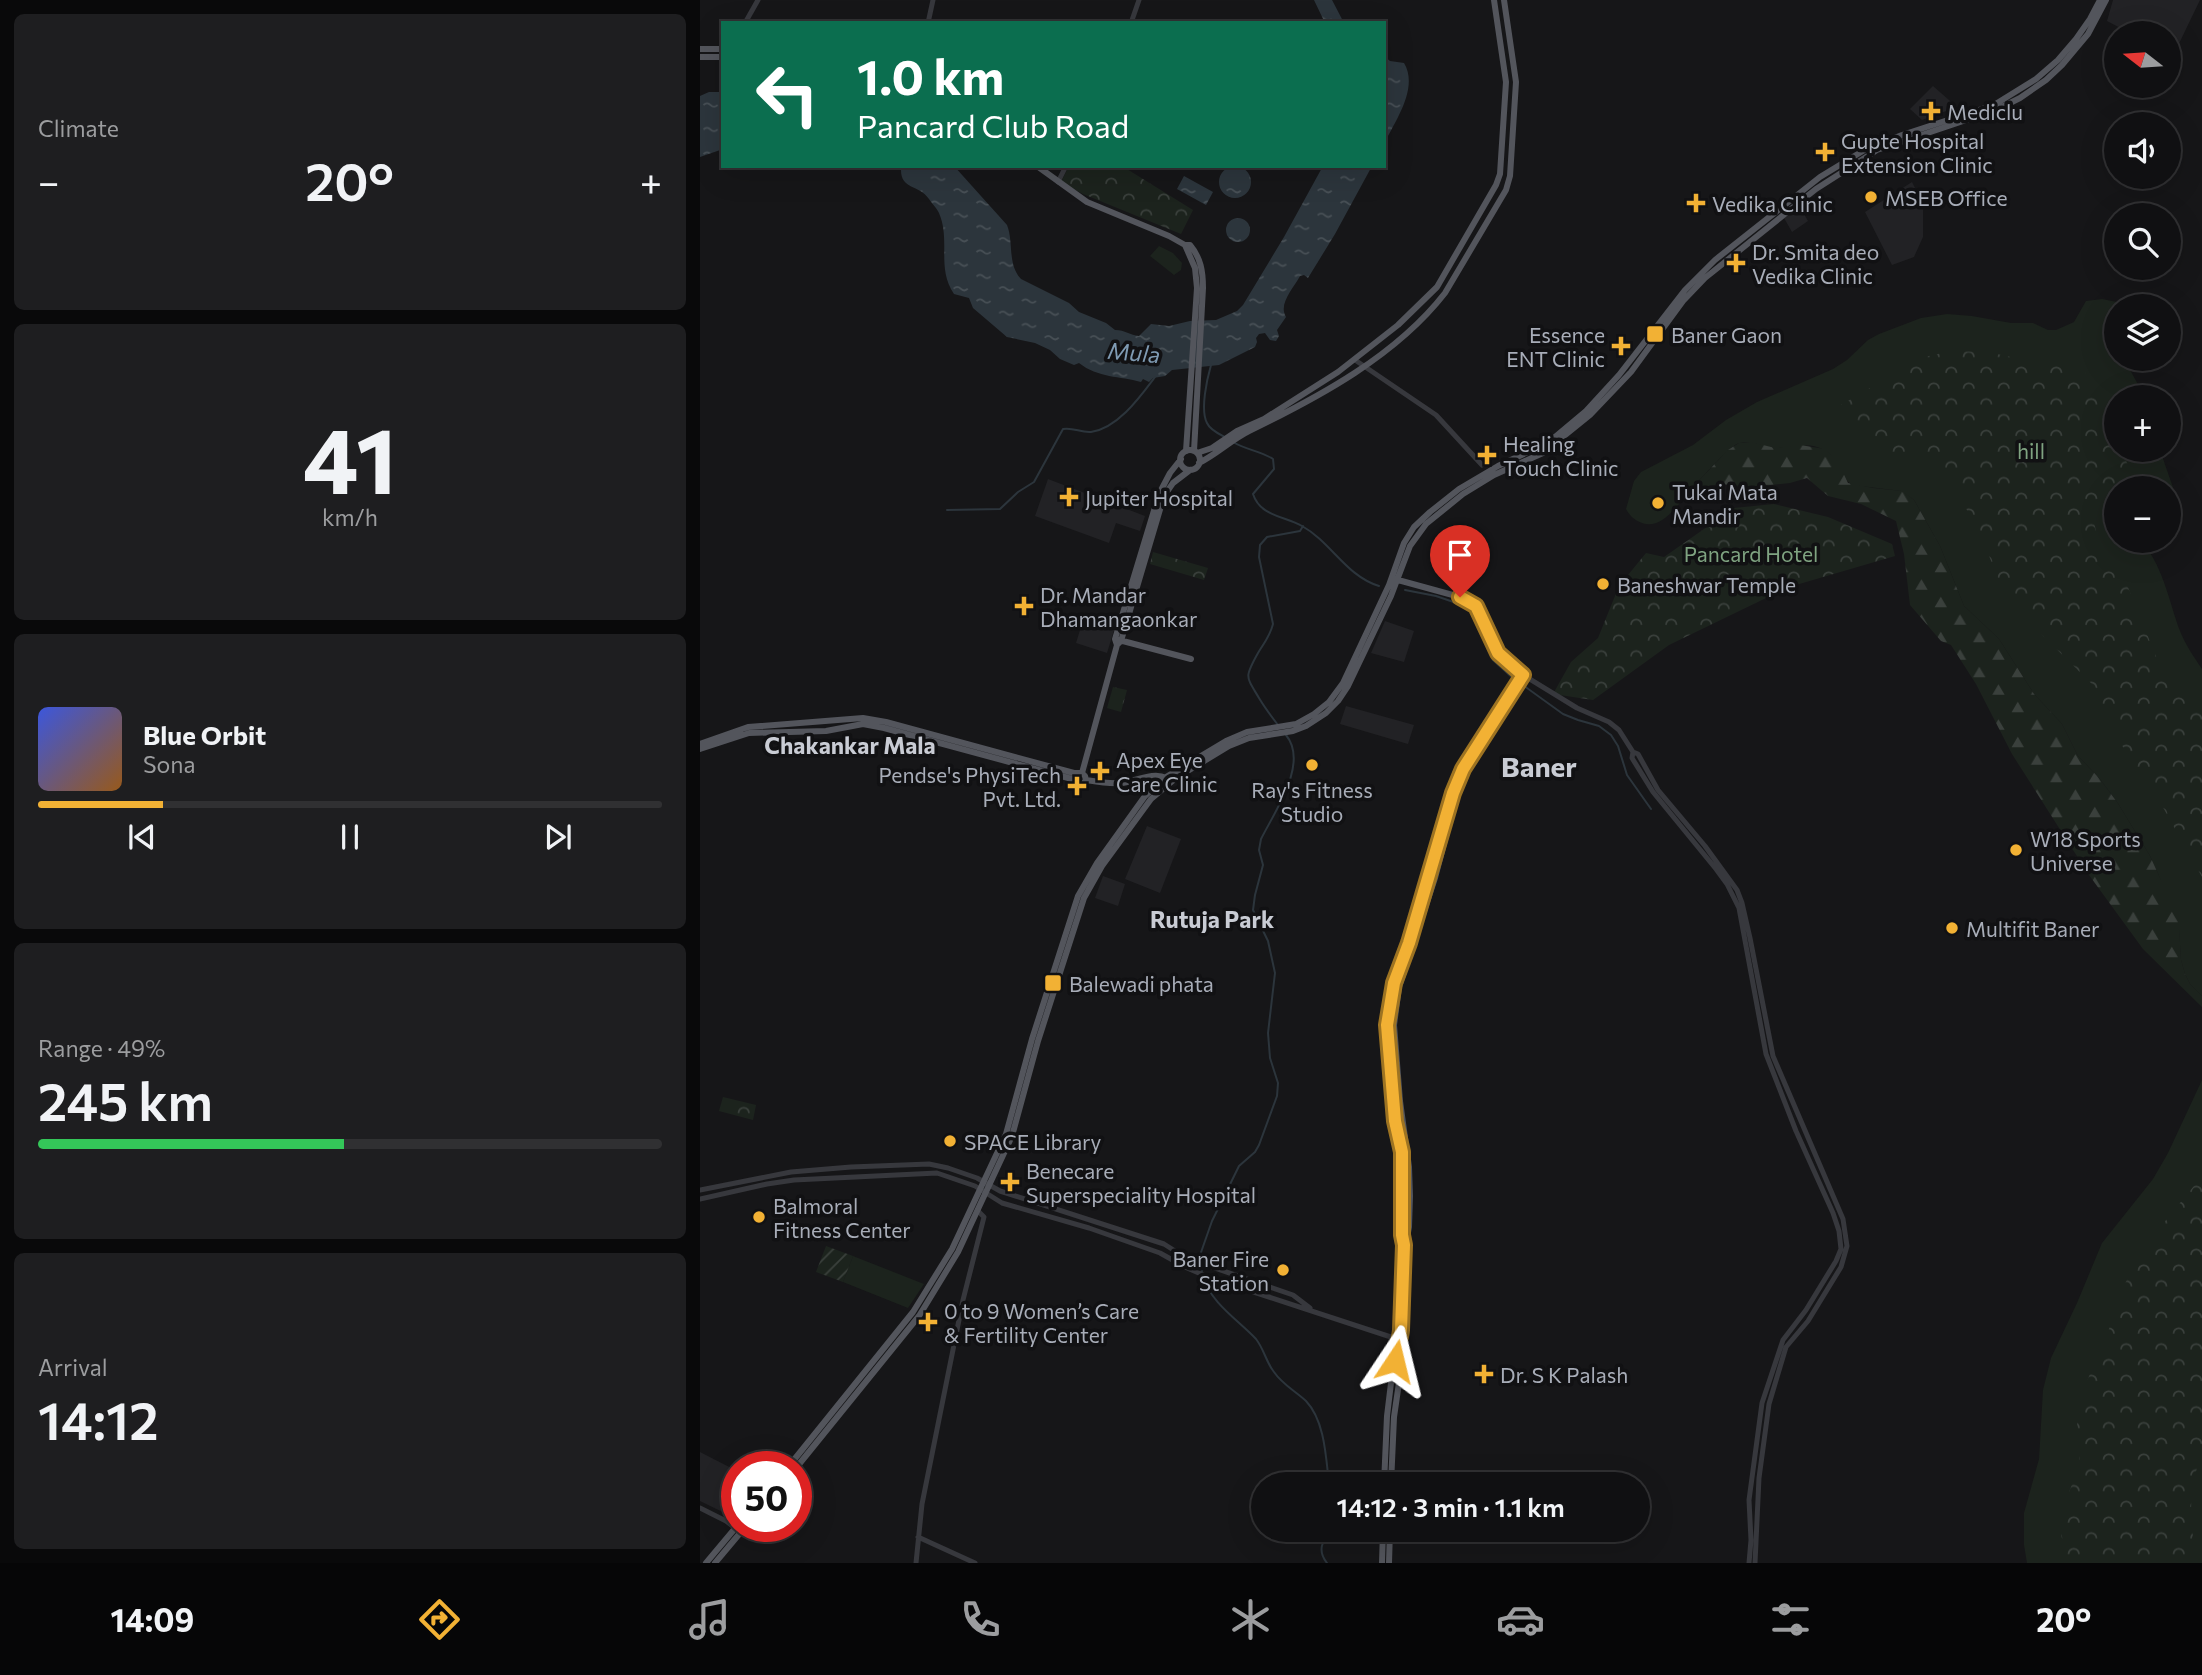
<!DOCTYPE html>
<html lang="en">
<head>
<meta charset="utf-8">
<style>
	body { margin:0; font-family:Commissioner,sans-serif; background:#1e1e20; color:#f1f3f6; height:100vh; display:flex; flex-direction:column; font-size:26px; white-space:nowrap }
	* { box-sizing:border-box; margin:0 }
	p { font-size:23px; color:#9c9d9f }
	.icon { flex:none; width:38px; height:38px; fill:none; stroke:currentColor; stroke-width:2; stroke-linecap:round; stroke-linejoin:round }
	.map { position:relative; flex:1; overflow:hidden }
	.side { display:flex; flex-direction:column; gap:14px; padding:14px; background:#09090a; width:700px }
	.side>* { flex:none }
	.hud { position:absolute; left:21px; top:21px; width:665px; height:147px; border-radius:0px; box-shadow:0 7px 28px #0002,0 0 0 2px #303032; background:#0b6e4f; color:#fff; overflow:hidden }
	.needle { width:46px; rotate:287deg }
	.tools { position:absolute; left:1404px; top:21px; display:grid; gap:14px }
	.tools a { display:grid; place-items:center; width:77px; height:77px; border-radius:50%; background:#101012; box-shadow:0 7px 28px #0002,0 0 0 2px #303032; font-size:35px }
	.speed { position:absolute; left:21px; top:1451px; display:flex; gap:14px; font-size:35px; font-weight:700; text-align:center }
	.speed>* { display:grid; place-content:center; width:91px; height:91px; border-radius:50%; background:#101012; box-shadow:0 7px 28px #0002,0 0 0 2px #303032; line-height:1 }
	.speed .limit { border:10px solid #d22; background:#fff; color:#111 }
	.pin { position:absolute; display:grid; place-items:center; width:60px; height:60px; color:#fff; margin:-72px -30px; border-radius:50% 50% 50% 0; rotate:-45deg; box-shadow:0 0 7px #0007 }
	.pin .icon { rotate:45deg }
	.me { position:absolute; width:77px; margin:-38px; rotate:10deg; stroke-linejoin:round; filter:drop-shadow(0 0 5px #0008) }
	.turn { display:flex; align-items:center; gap:24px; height:147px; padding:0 21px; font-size:32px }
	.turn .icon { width:91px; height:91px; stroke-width:2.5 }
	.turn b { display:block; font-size:49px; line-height:60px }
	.big { font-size:52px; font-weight:600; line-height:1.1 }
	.side .card { flex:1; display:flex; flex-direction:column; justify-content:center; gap:10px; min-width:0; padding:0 24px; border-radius:10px; background:#1e1e20 }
	.side .dial { align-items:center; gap:0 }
	.dial b { font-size:91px; line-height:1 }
	.song { display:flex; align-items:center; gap:21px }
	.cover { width:84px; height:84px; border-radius:10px; background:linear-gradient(135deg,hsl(230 70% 55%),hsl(30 70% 35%)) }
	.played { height:7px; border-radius:4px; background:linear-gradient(90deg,#f2b134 20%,#303032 20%) }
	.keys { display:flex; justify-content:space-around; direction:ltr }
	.heat { display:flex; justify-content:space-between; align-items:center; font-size:38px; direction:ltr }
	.charge { height:10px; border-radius:5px; background:linear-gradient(90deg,#34c759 49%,#303032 0) }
	.trip { position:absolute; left:551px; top:1472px; width:399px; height:70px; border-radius:35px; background:#101012; box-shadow:0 7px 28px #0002,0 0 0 2px #303032; font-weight:600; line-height:70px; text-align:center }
	.tabs { display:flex; height:112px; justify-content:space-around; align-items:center; background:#060607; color:#9c9d9f }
	.tabs .icon { width:49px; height:49px }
	.tabs .on { color:#f2b134 }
	.tabs b { font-size:32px; color:#f1f3f6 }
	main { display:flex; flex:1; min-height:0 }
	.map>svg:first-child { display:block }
	.built { fill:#222225 }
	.grass { fill:#1c231d }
	.forest { fill:url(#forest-firs) }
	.park { fill:url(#park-crowns) }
	.garden { fill:url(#garden-furrows) }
	.water { fill:url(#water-ripples) }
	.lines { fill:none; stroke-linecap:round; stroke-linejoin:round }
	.stream { stroke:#2c353c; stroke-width:2 }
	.minor { stroke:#37383d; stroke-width:5 }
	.major { stroke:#53555c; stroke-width:6 }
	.route-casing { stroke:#9d7322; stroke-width:18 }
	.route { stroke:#f2b134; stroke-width:12 }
	.poi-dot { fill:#f2b134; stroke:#111113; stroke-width:2.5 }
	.labels { text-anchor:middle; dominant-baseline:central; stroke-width:7; stroke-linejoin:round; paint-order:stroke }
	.poi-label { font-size:21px; fill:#a8adb8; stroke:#111113; text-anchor:start }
	.park-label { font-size:21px; fill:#7fa381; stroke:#111113 }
	.water-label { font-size:23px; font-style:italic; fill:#7f9bb3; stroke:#111113 }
	.neighbourhood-label { font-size:23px; font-weight:bold; fill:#c9ccd4; stroke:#111113 }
	.district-label { font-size:28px; font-weight:bold; fill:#c9ccd4; stroke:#111113 }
</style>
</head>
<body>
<main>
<section class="side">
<div class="card"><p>Climate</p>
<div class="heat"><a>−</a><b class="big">20°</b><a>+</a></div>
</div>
<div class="card dial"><b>41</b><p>km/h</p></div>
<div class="card">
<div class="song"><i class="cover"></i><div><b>Blue Orbit</b><p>Sona</p></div></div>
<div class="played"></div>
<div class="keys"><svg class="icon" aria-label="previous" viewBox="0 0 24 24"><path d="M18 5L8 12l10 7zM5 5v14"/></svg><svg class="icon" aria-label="pause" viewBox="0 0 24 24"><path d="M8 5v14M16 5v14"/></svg><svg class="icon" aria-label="next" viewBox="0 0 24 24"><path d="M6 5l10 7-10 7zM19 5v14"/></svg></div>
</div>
<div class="card"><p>Range · 49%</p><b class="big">245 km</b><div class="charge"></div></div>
<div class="card"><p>Arrival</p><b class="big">14:12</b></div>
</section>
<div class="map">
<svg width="1502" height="1563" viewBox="0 0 1502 1563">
	<defs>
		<pattern id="forest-firs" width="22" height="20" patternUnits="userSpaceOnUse" patternTransform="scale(1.75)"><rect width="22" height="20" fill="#1c231d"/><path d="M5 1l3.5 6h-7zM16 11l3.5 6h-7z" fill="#3a403c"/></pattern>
		<pattern id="park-crowns" width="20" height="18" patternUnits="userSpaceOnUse" patternTransform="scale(1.75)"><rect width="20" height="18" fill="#1c231d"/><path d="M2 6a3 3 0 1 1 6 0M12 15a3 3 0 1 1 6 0" fill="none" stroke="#3a403c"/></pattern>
		<pattern id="garden-furrows" width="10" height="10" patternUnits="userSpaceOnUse" patternTransform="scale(1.75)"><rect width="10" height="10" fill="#1c231d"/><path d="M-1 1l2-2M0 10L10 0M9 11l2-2" fill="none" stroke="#3a403c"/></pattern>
		<pattern id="water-ripples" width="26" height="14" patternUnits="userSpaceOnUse" patternTransform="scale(1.75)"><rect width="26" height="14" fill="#2c353c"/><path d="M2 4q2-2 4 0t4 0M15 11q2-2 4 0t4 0" fill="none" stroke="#485056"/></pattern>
	</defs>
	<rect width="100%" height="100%" fill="#161618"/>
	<path class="built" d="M1413 0H1500L1473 56 1468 54V33H1430L1407 21Z
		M1233 86 1257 107 1222 120 1210 109Z
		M1212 182 1223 204V237L1214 257 1192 265 1165 212Z
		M1100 207 1108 221 1092 232 1084 218Z
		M348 479 445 516 440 531 416 523 409 543 335 516Z
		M384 617 415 627 407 653 376 643Z
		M685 621 714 631 704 662 671 653Z
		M646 706 714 725 708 744 640 724Z
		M447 826 481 839 460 893 425 879Z
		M403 876 425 884 418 906 395 898Z
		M0 1452 37 1471V1519L0 1501Z"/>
	<path class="grass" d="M459 246 473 253 482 263 481 270 474 275 450 256Z
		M1402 299 1417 302 1420 305 1416 306V359H1424L1445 397H1416V450H1460L1479 505 1468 503V488H1416V541H1439C1461 557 1470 605 1480 631 1485 644 1494 657 1502 669V996L1490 984 1485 974 1481 960 1479 930 1459 876 1450 856 1417 802 1399 778 1378 756 1362 724 1334 694 1299 639 1264 606 1240 546 1214 500 1201 491 1152 485C1138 475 1141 454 1117 447 1103 443 1088 449 1074 448 1061 447 1050 439 1037 444 1028 448 1000 480 991 489 980 502 962 531 942 523 934 520 930 516 926 509L934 481 941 472 993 445 1026 420 1057 402 1133 369 1147 360 1168 340 1179 334 1221 318 1247 314 1272 316 1311 323H1333L1348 330H1356L1374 322 1386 301Z
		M1502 1080V1563H1327L1324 1545V1513L1339 1459 1343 1390 1351 1358 1377 1303 1402 1243 1453 1179 1468 1153Z
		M153 1256 224 1284 208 1308 143 1282Z"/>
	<path class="forest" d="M1051 442 1075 448 1100 445 1125 449 1137 460 1148 483 1173 488 1202 491 1214 500 1240 546 1264 606 1299 639 1334 694 1362 724 1378 756 1399 778 1417 802 1450 856 1476 913 1479 926 1481 960 1485 974 1490 984 1502 996V1007L1443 949 1389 875 1312 754 1276 684 1251 645 1241 641 1210 605 1204 554 1196 521 1161 504 1128 496 1107 478 1090 483 1052 487 1020 484 991 489 1028 450 1039 443Z"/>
	<path class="park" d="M369 166H422L493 210 481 234 383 194 361 182Z
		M1251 351 1288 352 1338 363 1378 360 1411 419 1416 433V450H1422L1432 476 1406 497 1394 522 1400 549 1425 580 1466 681 1502 713V877L1460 802 1419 741 1395 687 1331 624 1300 583 1283 541 1254 485 1222 459 1179 457 1160 433 1132 410 1167 390 1207 361Z
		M1074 504 1128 517 1192 544 1195 556 1089 587 969 645 893 700 853 694 871 662 898 638 919 586 946 553 964 557 1034 508Z
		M453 552 508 568 504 580 450 564Z
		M413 687 427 690 421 712 407 708Z
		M23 1097 56 1105 53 1120 19 1111Z
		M1502 1171V1457C1485 1489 1492 1528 1496 1563H1367L1358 1519 1380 1465 1376 1407 1409 1329 1424 1285 1453 1236 1498 1181Z"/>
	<path class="garden" d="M126 1246 153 1256 143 1282 116 1272Z"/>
	<path class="water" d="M614 0H632L644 23H625Z
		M684 56 690 61 704 63C719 88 695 121 684 144V86L686 84Z
		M9 92H23V149L0 157V96Z
		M519 182a16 16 0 1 1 32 0a16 16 0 1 1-32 0Z
		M189 166H254L307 225C314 243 307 264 321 279L369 303 379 312 406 323 415 330C425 330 430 335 439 336L451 324 469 326 490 321 516 320 537 311 543 305 584 237 623 166H672L635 234 608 278 604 275 600 276C593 289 578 304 586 317L577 330 579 336 576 341 570 340 565 333 559 334 556 338 557 342 555 347 519 365 472 370 465 376 453 378 449 382 443 379 441 382C420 376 398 378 379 363L374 365 360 359 350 350 335 343 307 337 273 308 269 298 254 294C236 267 251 241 239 213 237 208 232 204 229 199 219 184 201 190 201 170Z
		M484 176 513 192 506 205 477 189Z
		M526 230a12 12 0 1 1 24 0a12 12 0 1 1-24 0Z"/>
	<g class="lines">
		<path class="stream" d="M511 365C507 379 500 410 507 423 510 430 519 434 525 437
			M533 442C546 450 561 451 573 459L574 469 553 494C560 516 584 516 602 526 631 542 646 576 679 586
			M247 510 300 509 318 492 334 482 363 429C373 427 381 433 391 432 418 428 440 397 455 377
			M705 590 736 596 771 608 793 660 815 680
			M820 683 863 714 878 720 899 726 911 735 918 746 927 775 951 809
			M578 725C571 716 565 708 559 698 546 676 544 678 558 653 564 643 570 636 573 624L559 557 560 545 567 537 600 531 603 526
			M502 1272 499 1258 512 1221 539 1166 555 1152 559 1145 577 1096 578 1083 570 1058 568 1033 575 973 568 941 553 910 555 895 563 865 559 850 561 839C575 811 609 763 586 735
			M503 1277C511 1303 538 1320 556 1339 564 1349 566 1362 574 1372 582 1384 595 1391 606 1401 625 1421 626 1458 629 1484
			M627 1563C617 1550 622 1542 631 1530"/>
		<path class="minor" d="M45 23 58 0
			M228 23 233 0
			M431 23 439 0
			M358 182 366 166
			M655 360 736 415 782 465
			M823 675 877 708 909 722 919 730 933 752 938 754 958 790 1005 846 1037 890 1042 903 1050 938 1073 1056 1143 1219 1147 1246 1141 1267 1108 1321 1086 1347 1069 1404 1059 1478 1055 1563
			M933 752 932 758 953 792 1016 869 1027 884 1039 908 1066 1054 1096 1131 1133 1213 1139 1231 1141 1249 1136 1261 1106 1310 1083 1340 1062 1403 1049 1500 1051 1540 1049 1563
			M0 1190 91 1172 151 1167 229 1164 248 1168 277 1178 300 1191 464 1244 486 1258 593 1295 610 1308
			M0 1199 67 1184 94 1180 237 1173 275 1186 302 1203 389 1228 460 1253 485 1267 508 1277 700 1340
			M0 1508 26 1521 38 1530
			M218 1537 275 1563
			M216 1563 222 1504 263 1300 284 1217 278 1211"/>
		<path class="major" d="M0 49H23
			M0 57H23
			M337 166 387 202 469 236 485 245H490C501 258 503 272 503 288L494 451
			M485 245 495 268 497 288 486 451
			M480 460a10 10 0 1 1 20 0a10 10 0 1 1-20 0Z
			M497 453 512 448 537 431 564 419 638 372 698 325 737 287 796 185 800 174 806 82 794 0
			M499 463C517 454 531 440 549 431 619 397 696 356 745 293L806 190 810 176 816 82 804 0
			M698 580 760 597 776 606 798 653 823 675 763 769 753 793 709 943 696 975 687 1025 695 1121 702 1152V1235L704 1245
			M419 640 491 659
			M417 645 415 639 459 494 470 473 481 459
			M417 645 421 641 464 496 473 483 490 470
			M0 744 48 727 163 718 186 722 374 773H382L385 776 386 780
			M0 749 49 733 126 731 163 724 184 728 372 779 378 784H383L386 780C398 782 409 784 421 783 435 782 453 771 466 778
			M382 773 417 645
			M89 1466 213 1312 252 1249 306 1134 332 1039 378 896 397 863 445 796 466 777 526 741 547 732 596 724 614 714 629 702 643 683 689 585 704 543 714 527 730 512 759 489 798 466 849 442 886 411 919 375 985 290 1015 260 1120 177 1166 149 1202 135 1294 105 1336 79 1358 60 1376 39 1390 19 1400 0
			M96 1468 219 1316 258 1252 312 1136 338 1041 384 898 402 866 451 799 476 778 529 746 549 738 593 731 606 726 626 713 638 701 648 686 691 596 710 546 726 524 763 494 794 475 843 453 890 415 931 372 983 301 1005 278 1116 189 1177 150 1296 110 1320 98 1346 80 1362 65 1388 34 1406 0
			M684 1484 687 1416 695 1350 700 1340
			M691 1484 694 1417 702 1362 700 1340 703 1260 709 1227 710 1196 709 1167 700 1101 694 1025 699 987 735 878 757 794
			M6 1563 37 1526
			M15 1563 46 1526
			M682 1563 683 1530
			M689 1563 690 1530"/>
	</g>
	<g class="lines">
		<defs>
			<path id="route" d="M695 1361C695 1350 700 1342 701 1330L704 1245 702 1235V1152L695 1121 687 1025 694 983 709 943 753 793 763 769 823 675 798 653 776 606 760 597"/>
		</defs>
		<use href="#route" class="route-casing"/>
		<use href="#route" class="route"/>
	</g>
	<g class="poi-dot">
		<path d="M1227.5 100.5h7v7h7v7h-7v7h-7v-7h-7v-7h7z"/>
		<path d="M1121.5 141.5h7v7h7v7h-7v7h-7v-7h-7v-7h7z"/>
		<circle cx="1171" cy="197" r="7"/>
		<path d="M992.5 192.5h7v7h7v7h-7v7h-7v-7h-7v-7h7z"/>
		<path d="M1032.5 252.5h7v7h7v7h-7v7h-7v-7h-7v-7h7z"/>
		<rect x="946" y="325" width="18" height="18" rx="3.5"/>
		<path d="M917.5 335.5h7v7h7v7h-7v7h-7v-7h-7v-7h7z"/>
		<path d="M783.5 444.5h7v7h7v7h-7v7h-7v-7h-7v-7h7z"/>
		<path d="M365.5 486.5h7v7h7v7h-7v7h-7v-7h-7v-7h7z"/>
		<circle cx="958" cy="503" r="7"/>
		<circle cx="903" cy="584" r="7"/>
		<path d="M320.5 595.5h7v7h7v7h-7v7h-7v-7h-7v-7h7z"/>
		<circle cx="612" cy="765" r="7"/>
		<path d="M396.5 760.5h7v7h7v7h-7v7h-7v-7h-7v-7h7z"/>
		<path d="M373.5 775.5h7v7h7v7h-7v7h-7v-7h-7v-7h7z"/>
		<circle cx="1316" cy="850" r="7"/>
		<circle cx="1252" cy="928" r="7"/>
		<rect x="344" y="974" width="18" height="18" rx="3.5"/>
		<circle cx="250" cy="1141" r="7"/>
		<path d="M306.5 1171.5h7v7h7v7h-7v7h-7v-7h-7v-7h7z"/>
		<circle cx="59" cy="1217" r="7"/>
		<circle cx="583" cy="1270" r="7"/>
		<path d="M224.5 1311.5h7v7h7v7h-7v7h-7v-7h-7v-7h7z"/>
		<path d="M780.5 1363.5h7v7h7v7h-7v7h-7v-7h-7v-7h7z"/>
	</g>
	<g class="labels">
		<g class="poi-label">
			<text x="1247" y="111">Mediclu</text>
			<text x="1141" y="140">Gupte Hospital<tspan x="1141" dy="24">Extension Clinic</tspan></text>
			<text x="1185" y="197">MSEB Office</text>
			<text x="1012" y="203">Vedika Clinic</text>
			<text x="1052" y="251">Dr. Smita deo<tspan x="1052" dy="24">Vedika Clinic</tspan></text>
			<text x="905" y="334" text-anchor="end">Essence<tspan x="905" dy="24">ENT Clinic</tspan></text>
			<text x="971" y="334">Baner Gaon</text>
			<text x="803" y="443">Healing<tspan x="803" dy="24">Touch Clinic</tspan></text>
			<text x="972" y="491">Tukai Mata<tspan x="972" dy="24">Mandir</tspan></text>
			<text x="385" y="497">Jupiter Hospital</text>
			<text x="917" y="584">Baneshwar Temple</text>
			<text x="340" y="594">Dr. Mandar<tspan x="340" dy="24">Dhamangaonkar</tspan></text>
			<text x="416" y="759">Apex Eye<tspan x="416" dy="24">Care Clinic</tspan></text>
			<text x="361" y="774" text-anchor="end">Pendse's PhysiTech<tspan x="361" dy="24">Pvt. Ltd.</tspan></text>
			<text x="612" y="789" text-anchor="middle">Ray's Fitness<tspan x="612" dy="24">Studio</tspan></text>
			<text x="1330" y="838">W18 Sports<tspan x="1330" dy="24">Universe</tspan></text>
			<text x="1266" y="928">Multifit Baner</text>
			<text x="369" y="983">Balewadi phata</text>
			<text x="264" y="1141">SPACE Library</text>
			<text x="326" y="1170">Benecare<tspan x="326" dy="24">Superspeciality Hospital</tspan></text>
			<text x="73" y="1205">Balmoral<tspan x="73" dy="24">Fitness Center</tspan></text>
			<text x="569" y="1258" text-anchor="end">Baner Fire<tspan x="569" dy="24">Station</tspan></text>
			<text x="244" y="1310">0 to 9 Women’s Care<tspan x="244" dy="24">&amp; Fertility Center</tspan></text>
			<text x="800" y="1374">Dr. S K Palash</text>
		</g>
		<g class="park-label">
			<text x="1331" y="450">hill</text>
			<text x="1051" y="553">Pancard Hotel</text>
		</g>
		<g class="water-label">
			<text transform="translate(434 352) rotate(5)">Mula</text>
		</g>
		<g class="neighbourhood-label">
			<text x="150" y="745">Chakankar Mala</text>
			<text x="512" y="919">Rutuja Park</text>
		</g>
		<g class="district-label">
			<text x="839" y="766">Baner</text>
		</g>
	</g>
</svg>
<div class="tools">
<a><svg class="needle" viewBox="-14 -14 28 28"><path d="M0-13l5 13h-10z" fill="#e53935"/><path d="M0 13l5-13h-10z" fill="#9c9d9f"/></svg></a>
<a><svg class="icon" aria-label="sound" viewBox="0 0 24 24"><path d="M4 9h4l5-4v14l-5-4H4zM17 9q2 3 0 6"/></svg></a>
<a><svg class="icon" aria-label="search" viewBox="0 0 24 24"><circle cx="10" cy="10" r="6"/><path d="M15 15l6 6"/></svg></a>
<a><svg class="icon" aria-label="layers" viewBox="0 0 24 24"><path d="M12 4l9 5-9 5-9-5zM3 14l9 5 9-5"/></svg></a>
<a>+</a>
<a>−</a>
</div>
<div class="speed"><div class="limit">50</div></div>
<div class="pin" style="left:760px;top:597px;background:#d93025"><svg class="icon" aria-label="arrive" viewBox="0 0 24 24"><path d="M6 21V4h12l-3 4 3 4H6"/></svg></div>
<svg class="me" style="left:695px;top:1361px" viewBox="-20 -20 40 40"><path d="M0-17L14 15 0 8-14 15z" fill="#f2b134" stroke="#fff" stroke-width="4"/></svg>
<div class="trip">14:12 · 3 min · 1.1 km</div>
<div class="hud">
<div class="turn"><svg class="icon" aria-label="left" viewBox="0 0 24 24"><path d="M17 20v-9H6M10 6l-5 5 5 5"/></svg><div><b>1.0 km</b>Pancard Club Road</div></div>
</div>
</div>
</main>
<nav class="tabs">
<b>14:09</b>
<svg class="icon on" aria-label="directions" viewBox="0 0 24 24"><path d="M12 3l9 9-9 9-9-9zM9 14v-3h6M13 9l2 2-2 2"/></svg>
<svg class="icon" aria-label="music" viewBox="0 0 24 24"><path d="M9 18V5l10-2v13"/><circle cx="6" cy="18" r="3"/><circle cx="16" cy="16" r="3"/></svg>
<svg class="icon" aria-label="phone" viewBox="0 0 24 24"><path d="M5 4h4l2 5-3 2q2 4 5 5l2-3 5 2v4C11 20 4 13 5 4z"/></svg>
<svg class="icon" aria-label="climate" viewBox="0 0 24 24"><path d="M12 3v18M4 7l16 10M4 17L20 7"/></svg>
<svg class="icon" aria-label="car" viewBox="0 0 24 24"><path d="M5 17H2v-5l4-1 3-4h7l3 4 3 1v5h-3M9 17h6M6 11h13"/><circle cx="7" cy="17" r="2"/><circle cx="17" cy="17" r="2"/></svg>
<svg class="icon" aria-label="filters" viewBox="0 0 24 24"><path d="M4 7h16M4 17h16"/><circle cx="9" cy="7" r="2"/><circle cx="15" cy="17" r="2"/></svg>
<b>20°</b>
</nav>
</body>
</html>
